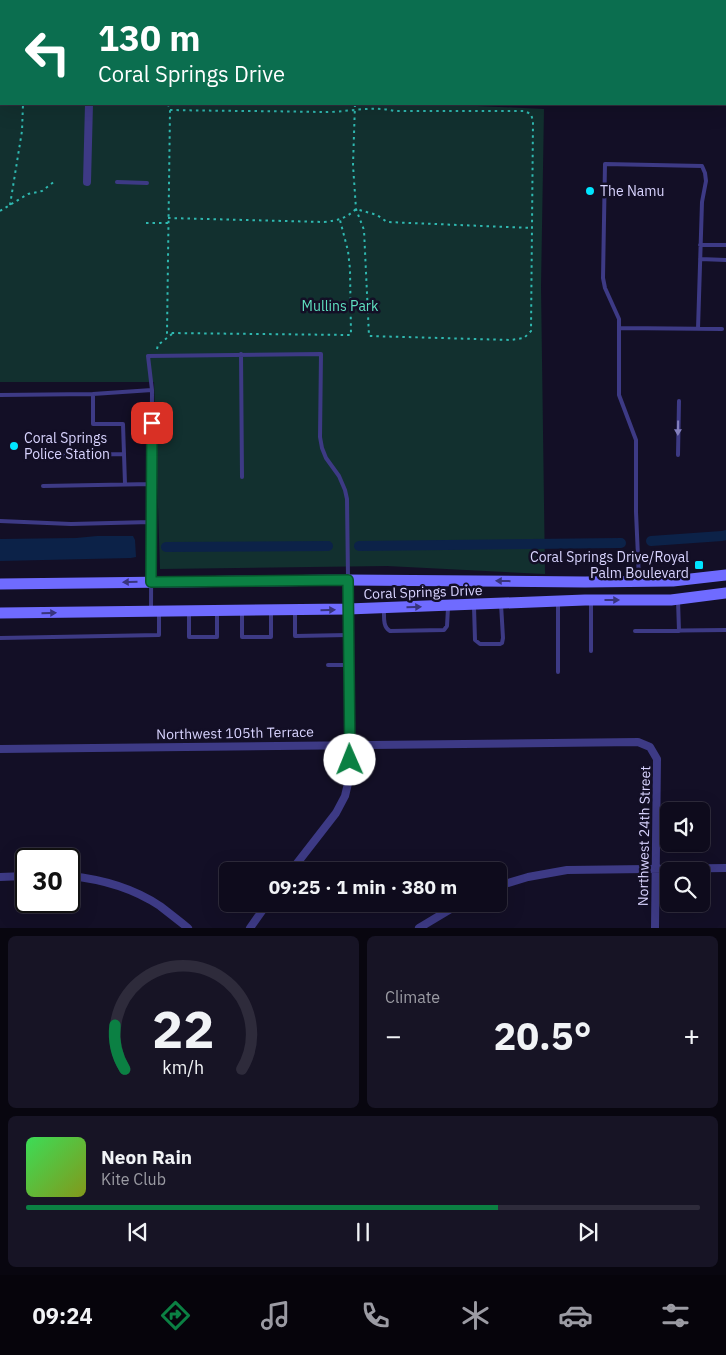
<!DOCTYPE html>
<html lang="en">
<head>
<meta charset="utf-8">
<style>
	body { margin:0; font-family:"IBM Plex Sans",sans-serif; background:#171425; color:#f1f3f6; height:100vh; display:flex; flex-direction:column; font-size:19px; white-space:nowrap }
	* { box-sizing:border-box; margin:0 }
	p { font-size:16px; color:#9b9ba3 }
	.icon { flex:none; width:28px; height:28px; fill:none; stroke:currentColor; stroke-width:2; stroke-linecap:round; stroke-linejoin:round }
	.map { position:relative; height:928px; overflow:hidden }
	.side { display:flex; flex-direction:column; gap:8px; padding:8px; background:#08060f; flex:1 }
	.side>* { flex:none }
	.hud { position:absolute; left:0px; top:0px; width:726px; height:105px; box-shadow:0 5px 20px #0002,0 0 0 1px #2e2b3b; background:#0b6e4f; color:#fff; overflow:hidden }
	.controls { position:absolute; left:660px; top:802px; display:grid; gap:10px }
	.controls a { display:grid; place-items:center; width:50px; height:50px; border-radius:8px; background:#0e0b1c; box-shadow:0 5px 20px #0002,0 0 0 1px #2e2b3b; font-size:25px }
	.speed { position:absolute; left:15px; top:848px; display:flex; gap:10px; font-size:25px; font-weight:700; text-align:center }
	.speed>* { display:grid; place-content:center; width:65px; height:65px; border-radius:50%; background:#0e0b1c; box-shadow:0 5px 20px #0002,0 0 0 1px #2e2b3b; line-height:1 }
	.speed .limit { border:2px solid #111; border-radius:8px; background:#fff; color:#111 }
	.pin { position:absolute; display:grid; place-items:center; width:42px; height:42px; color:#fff; margin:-21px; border-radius:10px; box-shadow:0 2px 8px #0006 }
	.me { position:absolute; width:55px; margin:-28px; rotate:359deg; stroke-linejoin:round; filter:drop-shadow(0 0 4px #0008) }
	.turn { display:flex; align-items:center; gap:18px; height:105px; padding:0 15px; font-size:22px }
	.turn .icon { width:65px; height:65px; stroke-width:2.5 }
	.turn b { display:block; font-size:35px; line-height:42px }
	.big { font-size:38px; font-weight:800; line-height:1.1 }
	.side .card { flex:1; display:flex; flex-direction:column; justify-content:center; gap:8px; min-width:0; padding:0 18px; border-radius:8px; background:#171425 }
	.side .dial { align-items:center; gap:0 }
	.dial svg { height:130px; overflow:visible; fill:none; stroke:#2e2b3b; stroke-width:7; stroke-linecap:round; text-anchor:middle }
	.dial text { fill:#f1f3f6; stroke:none }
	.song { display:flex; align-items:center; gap:15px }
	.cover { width:60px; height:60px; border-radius:8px; background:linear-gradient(135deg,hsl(130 70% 55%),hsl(70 70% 35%)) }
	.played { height:5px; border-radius:2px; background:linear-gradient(90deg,#0b8043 70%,#2e2b3b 70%) }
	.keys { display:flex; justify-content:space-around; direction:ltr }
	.heat { display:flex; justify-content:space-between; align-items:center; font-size:28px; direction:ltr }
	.side .tiles { flex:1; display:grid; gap:8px; grid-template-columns:1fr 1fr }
	.card:last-child { grid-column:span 2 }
	.trip { position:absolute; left:219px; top:862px; width:288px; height:50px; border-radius:8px; background:#0e0b1c; box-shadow:0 5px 20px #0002,0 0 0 1px #2e2b3b; font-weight:800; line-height:50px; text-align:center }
	.menu { display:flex; height:80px; justify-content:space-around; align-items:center; background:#06040b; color:#9b9ba3 }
	.menu .icon { width:35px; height:35px }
	.menu .on { color:#0b8043 }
	.menu b { font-size:22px; color:#f1f3f6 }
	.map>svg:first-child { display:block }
	.green { fill:#12302f }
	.water { fill:#0c2248 }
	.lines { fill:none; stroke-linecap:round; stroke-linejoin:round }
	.canal { stroke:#0c2248; stroke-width:10 }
	.path { stroke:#2fb8b0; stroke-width:2; stroke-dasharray:2.5 4; stroke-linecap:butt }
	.service { stroke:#3d3a85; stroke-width:4 }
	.minor { stroke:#3d3a85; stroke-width:8 }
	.secondary { stroke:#6f6bff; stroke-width:11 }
	.oneway { fill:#837fbc }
	.oneway2 { fill:#38347d }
	.route-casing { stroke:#07532c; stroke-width:12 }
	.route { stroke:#0b8043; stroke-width:9 }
	.poi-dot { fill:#00e5ff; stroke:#130f26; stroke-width:2 }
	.labels { text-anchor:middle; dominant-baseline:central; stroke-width:5; stroke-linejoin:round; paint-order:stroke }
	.poi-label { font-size:14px; fill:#d9d4ff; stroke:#130f26; text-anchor:start }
	.park-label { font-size:14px; fill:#5fe0c0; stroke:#130f26 }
	.street-label { font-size:14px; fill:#d9d4ff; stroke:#130f26 }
</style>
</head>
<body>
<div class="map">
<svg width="726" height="928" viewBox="0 0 726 928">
	<rect width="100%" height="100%" fill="#130f26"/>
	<path class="green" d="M0 0H94V1H1V104H435L544 109 541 287 545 574 387 566 160 569 154 382H0Z"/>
	<path class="water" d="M97 536H133L135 540 136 557 131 558 0 561V539L76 538Z"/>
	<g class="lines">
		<path class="canal" d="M651 541 722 536 726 535
			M359 546 621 543
			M166 547 328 546"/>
		<path class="path" d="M33 0V1
			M36 1 37 0
			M0 30 1 31
			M168 104 170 110 167 333 351 335 350 269 348 251 340 220
			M170 110C220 111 271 111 321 112 343 113 373 105 394 111H524L531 114 533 121 531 331 524 338 511 340 369 336 364 230 356 209 353 165 355 104
			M10 205 22 131 23 104
			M0 211 28 194 42 191 55 181
			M168 218 324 222C339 220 345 219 356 209L377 215 387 222 531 228
			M146 223H168
			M157 349 158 345 172 334"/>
		<path class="service" d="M117 182 147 183
			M700 245H726
			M700 259 726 260
			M620 328 722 329
			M241 354 242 477
			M0 395 93 394
			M678 455 679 401
			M43 456 124 454
			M125 484 123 424H93V394L152 390
			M43 486 152 484
			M0 521 71 524 151 522
			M639 579 636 512V440L619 395V319L605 288 603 278 605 164 702 166 705 173 706 181 702 202 698 329
			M678 600 679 631
			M591 601V651
			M558 602V672
			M474 607 475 640 480 644H500L502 643 503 638 501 604
			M151 610 152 390 148 356 321 354 320 437 322 448 326 458 339 476 345 490 347 499 348 577
			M384 610C384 618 383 627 390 631L444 630 447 626 448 608
			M295 612V636L348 635
			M189 613V637H217V613
			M242 613V637H271V612
			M635 631 726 630
			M0 638 159 635V614
			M328 665H348"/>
		<path class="minor" d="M91 1V0
			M725 29H726
			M87 182 89 104
			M0 749 638 742 650 747 657 759 655 928
			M291 871 336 813 345 796 350 775 348 580
			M69 876C101 879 133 888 160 906 169 913 178 920 188 928
			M0 877 26 876
			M498 886 528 877 567 870 726 868
			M250 928 267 904
			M419 928 459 904"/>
		<path class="secondary" d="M0 584 348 580 585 582 673 581 726 575
			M0 613 348 609 585 600H671L726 593"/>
	</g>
	<defs><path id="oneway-solid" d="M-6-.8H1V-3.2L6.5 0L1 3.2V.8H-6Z" transform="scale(1.25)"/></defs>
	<use class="oneway" href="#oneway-solid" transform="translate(678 428) rotate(91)"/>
	<g class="oneway2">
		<use href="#oneway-solid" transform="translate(503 581) rotate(-179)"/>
		<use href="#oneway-solid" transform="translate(130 582) rotate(179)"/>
		<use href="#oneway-solid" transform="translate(612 600)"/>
		<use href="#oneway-solid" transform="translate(414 607) rotate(-2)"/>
		<use href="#oneway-solid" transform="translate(328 610) rotate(-1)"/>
		<use href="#oneway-solid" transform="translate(49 613) rotate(-1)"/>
	</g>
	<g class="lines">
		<defs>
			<path id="route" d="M152 423 151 582 348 580 350 760"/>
		</defs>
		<use href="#route" class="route-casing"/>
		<use href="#route" class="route"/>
	</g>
	<g class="poi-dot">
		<circle cx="590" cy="191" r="5"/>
		<circle cx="14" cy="446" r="5"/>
		<rect x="694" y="560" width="10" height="10" rx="2.5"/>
	</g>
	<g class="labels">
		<g class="poi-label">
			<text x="600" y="191">The Namu</text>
			<text x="24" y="438">Coral Springs<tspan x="24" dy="16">Police Station</tspan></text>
			<text x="689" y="557" text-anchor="end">Coral Springs Drive/Royal<tspan x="689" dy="16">Palm Boulevard</tspan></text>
		</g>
		<g class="park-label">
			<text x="340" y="306">Mullins Park</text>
		</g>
		<g class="street-label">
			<text transform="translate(423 592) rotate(-2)">Coral Springs Drive</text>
			<text transform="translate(235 733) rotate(-1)">Northwest 105th Terrace</text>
			<text transform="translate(644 836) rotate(-89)">Northwest 24th Street</text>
		</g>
	</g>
</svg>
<div class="controls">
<a><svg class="icon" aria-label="sound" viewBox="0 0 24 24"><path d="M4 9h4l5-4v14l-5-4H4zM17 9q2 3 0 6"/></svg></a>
<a><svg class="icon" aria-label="search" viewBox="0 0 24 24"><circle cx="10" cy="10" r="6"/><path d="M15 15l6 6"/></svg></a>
</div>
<div class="speed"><div class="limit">30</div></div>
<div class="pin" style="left:152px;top:423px;background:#d93025"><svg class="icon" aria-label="arrive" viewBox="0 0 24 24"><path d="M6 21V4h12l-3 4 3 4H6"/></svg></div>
<svg class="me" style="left:350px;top:760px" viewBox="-20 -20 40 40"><circle r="19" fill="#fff"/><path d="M0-13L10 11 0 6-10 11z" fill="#0b8043"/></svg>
<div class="trip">09:25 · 1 min · 380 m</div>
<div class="hud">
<div class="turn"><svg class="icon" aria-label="left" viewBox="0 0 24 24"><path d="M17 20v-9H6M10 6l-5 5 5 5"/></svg><div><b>130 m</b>Coral Springs Drive</div></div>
</div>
</div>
<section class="side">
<div class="tiles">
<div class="card dial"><svg viewBox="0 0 100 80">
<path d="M14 69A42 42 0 1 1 86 69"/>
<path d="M14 69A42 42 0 0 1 8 42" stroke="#0b8043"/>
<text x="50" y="56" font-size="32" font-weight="700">22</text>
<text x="50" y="72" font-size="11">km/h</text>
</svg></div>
<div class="card"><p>Climate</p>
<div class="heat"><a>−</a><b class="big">20.5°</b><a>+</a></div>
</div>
<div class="card">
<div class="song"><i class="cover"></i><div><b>Neon Rain</b><p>Kite Club</p></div></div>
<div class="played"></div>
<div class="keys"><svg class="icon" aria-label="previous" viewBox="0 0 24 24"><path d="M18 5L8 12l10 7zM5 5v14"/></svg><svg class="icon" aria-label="pause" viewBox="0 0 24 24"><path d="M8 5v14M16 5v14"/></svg><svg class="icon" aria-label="next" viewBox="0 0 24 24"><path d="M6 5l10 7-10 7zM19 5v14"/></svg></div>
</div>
</div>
</section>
<nav class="menu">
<b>09:24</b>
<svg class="icon on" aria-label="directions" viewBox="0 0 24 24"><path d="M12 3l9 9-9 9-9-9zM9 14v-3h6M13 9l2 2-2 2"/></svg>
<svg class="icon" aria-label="music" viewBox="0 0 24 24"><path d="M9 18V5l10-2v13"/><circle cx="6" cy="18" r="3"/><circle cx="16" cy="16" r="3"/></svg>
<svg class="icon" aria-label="phone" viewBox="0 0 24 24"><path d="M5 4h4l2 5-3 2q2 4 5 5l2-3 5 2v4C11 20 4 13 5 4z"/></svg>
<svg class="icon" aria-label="climate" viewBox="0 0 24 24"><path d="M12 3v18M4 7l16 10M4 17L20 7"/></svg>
<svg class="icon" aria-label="car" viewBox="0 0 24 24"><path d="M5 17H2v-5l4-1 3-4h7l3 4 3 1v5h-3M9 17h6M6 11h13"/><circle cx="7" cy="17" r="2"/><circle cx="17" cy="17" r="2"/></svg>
<svg class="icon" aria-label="filters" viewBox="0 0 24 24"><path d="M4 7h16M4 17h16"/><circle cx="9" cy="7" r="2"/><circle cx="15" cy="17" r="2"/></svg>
</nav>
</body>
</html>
